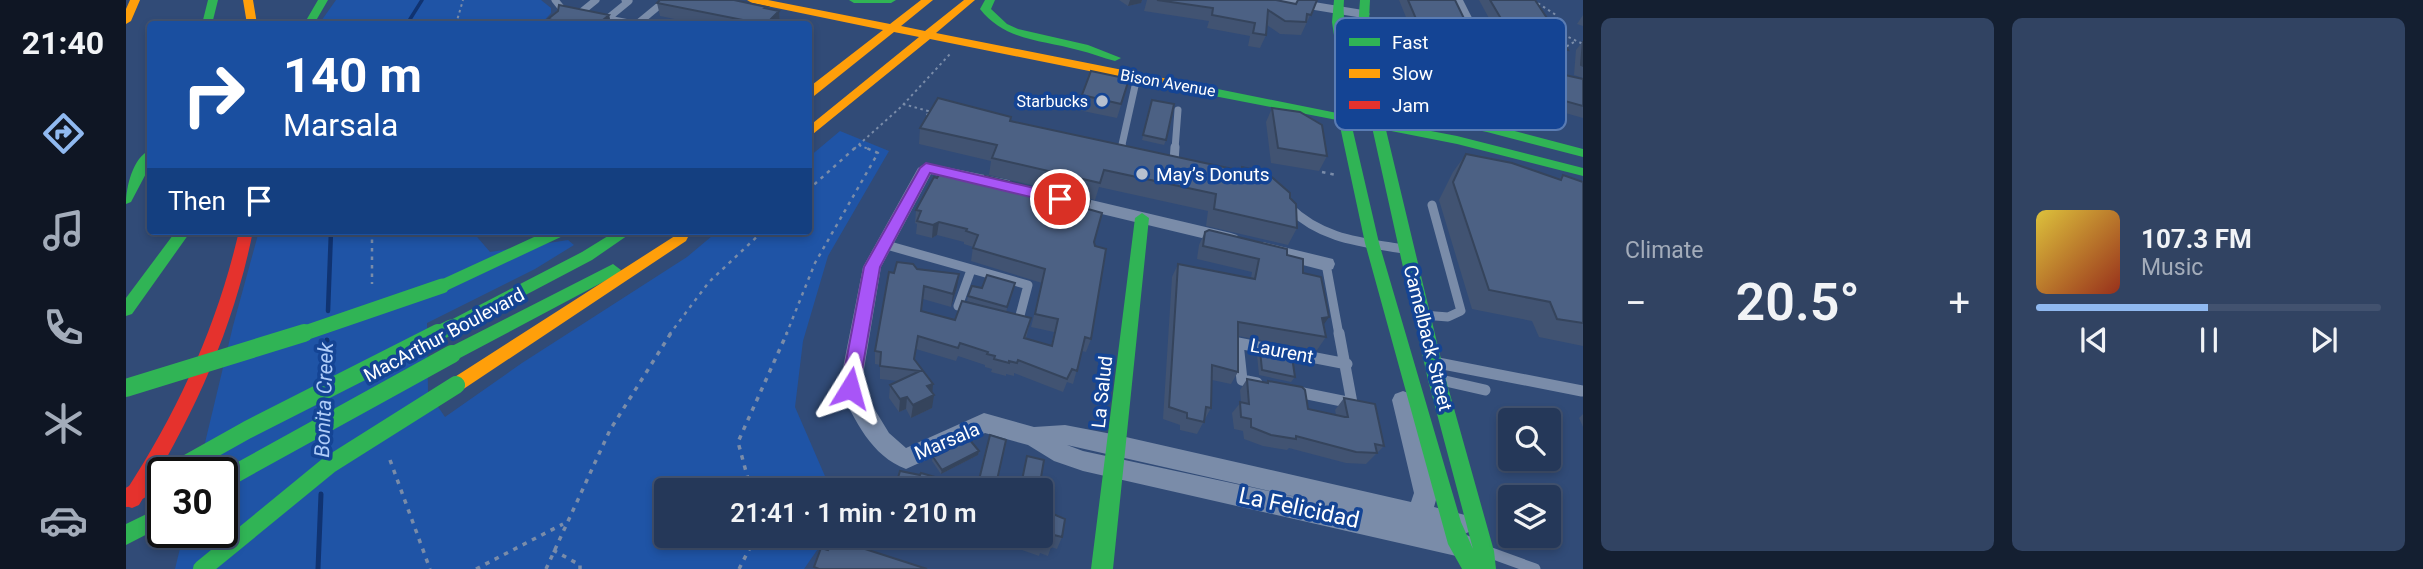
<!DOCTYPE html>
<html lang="en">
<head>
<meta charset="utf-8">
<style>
	body { margin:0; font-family:Roboto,sans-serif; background:#314362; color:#f1f3f6; height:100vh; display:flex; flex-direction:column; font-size:26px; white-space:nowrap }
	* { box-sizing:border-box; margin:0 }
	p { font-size:23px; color:#a3acba }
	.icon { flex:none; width:38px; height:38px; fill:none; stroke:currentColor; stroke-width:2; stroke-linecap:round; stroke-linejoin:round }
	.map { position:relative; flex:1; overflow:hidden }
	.panel { display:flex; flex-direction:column; gap:18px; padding:18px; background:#141f31; width:840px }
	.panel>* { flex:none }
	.hud { position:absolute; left:21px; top:21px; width:665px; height:214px; border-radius:7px; box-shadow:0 4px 10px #0003,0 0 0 2px #42526f; background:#1a4fa0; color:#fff; overflow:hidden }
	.buttons { position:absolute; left:1372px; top:408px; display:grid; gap:14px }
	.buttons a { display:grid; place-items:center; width:63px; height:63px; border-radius:7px; background:#253859; box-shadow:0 4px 10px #0003,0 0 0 2px #42526f; font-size:35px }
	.speed { position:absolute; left:21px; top:457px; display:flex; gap:14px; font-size:35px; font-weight:700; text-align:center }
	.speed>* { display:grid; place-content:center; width:91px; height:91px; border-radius:50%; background:#253859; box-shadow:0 4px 10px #0003,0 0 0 2px #42526f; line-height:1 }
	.speed .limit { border:4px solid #111; border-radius:10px; background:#fff; color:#111 }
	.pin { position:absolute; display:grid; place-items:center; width:60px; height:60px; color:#fff; margin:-30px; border:4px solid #fff; border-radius:50%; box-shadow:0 2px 7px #0007 }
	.me { position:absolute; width:77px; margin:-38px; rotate:8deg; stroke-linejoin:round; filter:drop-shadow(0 0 5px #0008) }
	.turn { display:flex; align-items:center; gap:24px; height:147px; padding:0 21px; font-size:32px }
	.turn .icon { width:91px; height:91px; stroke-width:2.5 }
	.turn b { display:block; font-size:49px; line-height:60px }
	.then { display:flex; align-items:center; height:66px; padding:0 21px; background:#0003; gap:14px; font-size:26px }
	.big { font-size:52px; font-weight:600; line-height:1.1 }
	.panel .card { flex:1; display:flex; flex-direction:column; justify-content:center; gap:10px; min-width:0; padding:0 24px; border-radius:10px; background:#314362 }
	.song { display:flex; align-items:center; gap:21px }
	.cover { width:84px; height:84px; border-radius:10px; background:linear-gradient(135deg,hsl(50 70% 55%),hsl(10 70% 35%)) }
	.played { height:7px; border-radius:4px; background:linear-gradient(90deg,#90b9f0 50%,#42526f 50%) }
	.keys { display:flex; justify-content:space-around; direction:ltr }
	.heat { display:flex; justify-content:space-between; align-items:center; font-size:38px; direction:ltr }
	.panel .tiles { flex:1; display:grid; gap:18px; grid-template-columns:repeat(2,1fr) }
	.trip { position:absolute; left:528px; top:478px; width:399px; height:70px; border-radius:7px; background:#253859; box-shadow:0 4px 10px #0003,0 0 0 2px #42526f; font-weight:600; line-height:70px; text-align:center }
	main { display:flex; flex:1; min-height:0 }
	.tabs { display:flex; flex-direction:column; width:126px; justify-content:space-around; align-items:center; background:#0f1624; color:#a3acba }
	.tabs .icon { width:49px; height:49px }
	.tabs .selected { color:#90b9f0 }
	.tabs b { font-size:32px; color:#f1f3f6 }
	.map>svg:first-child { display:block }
	.green { fill:#1f54a6 }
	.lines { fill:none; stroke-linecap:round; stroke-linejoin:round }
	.stream-far2 { stroke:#103371; stroke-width:3.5 }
	.stream-far1 { stroke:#103371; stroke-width:4.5 }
	.stream { stroke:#103371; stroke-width:5 }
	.path-far2 { stroke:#7a8ca9; stroke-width:2; stroke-dasharray:2.5 3.5; stroke-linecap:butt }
	.path-far1 { stroke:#7a8ca9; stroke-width:2.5; stroke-dasharray:3.5 5; stroke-linecap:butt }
	.path { stroke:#7a8ca9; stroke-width:3.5; stroke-dasharray:4.5 6; stroke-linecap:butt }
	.lane-far2 { stroke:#7a8ca9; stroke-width:7 }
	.lane-far1 { stroke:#7a8ca9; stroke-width:9 }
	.lane { stroke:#7a8ca9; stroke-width:11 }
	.street { fill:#7a8ca9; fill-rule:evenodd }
	.fast { fill:#30b455; fill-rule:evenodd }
	.slow { fill:#ff9f0a; fill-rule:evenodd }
	.jam { fill:#e5322d; fill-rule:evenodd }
	.fast-bridge-far1 { stroke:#30b455; stroke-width:15 }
	.fast-bridge { stroke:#30b455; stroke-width:18 }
	.jam-bridge { stroke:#e5322d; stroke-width:18 }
	.wall { fill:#415372 }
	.shaded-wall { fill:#35445c }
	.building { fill:#4c6184; stroke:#35445c; stroke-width:2 }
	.route { fill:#a855f7; stroke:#6d37a1; stroke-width:2 }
	.poi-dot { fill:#b7c0cf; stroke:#144494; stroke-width:2.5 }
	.labels { text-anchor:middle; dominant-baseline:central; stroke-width:7; stroke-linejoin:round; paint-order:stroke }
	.far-street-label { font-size:16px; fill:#fff; stroke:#144494 }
	.far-poi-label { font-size:16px; fill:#fff; stroke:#144494; text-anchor:end }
	.poi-label { font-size:19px; fill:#fff; stroke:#144494; text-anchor:start }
	.street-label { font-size:19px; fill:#fff; stroke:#144494 }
	.water-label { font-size:21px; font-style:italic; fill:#afccf8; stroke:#144494 }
	.near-street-label { font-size:23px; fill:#fff; stroke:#144494 }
	.key { fill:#144494; stroke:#5a7cb4; stroke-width:2 }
	.key-label { font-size:19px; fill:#fff }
</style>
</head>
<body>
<main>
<nav class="tabs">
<b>21:40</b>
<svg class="icon selected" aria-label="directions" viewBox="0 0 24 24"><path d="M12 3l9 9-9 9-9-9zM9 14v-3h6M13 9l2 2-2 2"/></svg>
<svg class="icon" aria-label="music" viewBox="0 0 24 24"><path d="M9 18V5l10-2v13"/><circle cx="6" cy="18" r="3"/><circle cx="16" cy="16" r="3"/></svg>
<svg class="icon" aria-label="phone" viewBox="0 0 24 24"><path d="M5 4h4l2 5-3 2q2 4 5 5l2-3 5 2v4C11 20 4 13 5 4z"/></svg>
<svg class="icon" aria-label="climate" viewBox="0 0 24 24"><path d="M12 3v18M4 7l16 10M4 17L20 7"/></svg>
<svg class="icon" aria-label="car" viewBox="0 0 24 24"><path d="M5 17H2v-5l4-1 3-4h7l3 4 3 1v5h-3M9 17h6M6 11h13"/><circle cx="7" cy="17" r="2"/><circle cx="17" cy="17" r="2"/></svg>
</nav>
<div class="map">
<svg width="1457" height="569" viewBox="0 0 1457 569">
	<rect width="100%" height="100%" fill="#314b77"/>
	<path class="green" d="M210 0H415L425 8V13L415 24H193Z
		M714 131 763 151 702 256 677 341 669 407 705 490H541V536H697L696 543 678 569H49L58 532H96V472H72L107 326 133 231H346L364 252 442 240 448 245 409 269 301 323 302 392 319 417 396 363 561 257 592 231H682L683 157Z"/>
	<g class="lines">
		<path class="stream-far2" d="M281 24 296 0"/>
		<path class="stream-far1" d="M202 311 205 231"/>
		<path class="stream" d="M200 374 201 340
			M192 569 195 494"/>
		<path class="path-far2" d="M1407 0 1430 15 1438 35 1457 44
			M330 24 337 0
			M1438 75V48L1448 42
			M777 104 802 111 800 114 803 115
			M733 145 742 149
			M728 149 775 107 824 54"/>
		<path class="path-far1" d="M1196 172 1210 175
			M682 190 730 147
			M246 231V284
			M543 335 583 282 637 231
			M660 335 689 263 752 153 738 147"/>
		<path class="path" d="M264 460 304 569
			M625 490 612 442 661 333
			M427 550 454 565V569
			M350 569 437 524
			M420 569 484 430 545 333
			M613 569 630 536"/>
		<path class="lane-far2" d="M454 13 470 0
			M472 17 508 24
			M481 19 503 1 499 0
			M422 24 437 10 429 0
			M511 24 540 0
			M995 149 1011 77
			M1049 149 1052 110"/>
		<path class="lane-far1" d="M995 150 996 147
			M1048 162 1049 147
			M1163 207C1195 239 1235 242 1277 249
			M757 244 902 285 892 323 887 322
			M1200 264 1213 335
			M845 270 832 306 846 310
			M1297 315 1322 317 1335 311 1306 205"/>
		<path class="lane" d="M1312 363 1456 391
			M1315 380 1359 390
			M1131 383 1116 380 1112 343 1221 364
			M1167 391 1226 403 1213 333
			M1365 553 1409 569"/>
		<path class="street" d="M1146 0H1176L1237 10 1244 14 1237 18 1152 4Z
			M1325 0H1337C1355 36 1362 52 1403 65L1405 68 1403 71C1395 73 1389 70 1381 67 1349 56 1338 29 1325 0Z
			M800 163 883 180 892 186 883 192 805 174 755 267 735 387 763 433 780 448 858 413 908 427 939 425 991 435 1285 502 1288 493 1266 400 1269 394 1277 391 1285 394 1288 400 1312 493 1308 507 1343 516 1346 524 1343 532 1338 534 1348 538 1352 546 1348 554 1339 558 957 471 928 461 902 445 859 433 780 469C745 456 729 420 713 388L737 267 792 168ZM941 445 1179 499 957 451Z
			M940 194 1105 233 1111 235 1114 239 1111 243 1105 245 934 204 931 200 934 196Z
			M1137 242 1207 259 1209 264 1207 269 1200 271 1130 253 1128 248 1130 243Z"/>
		<path class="fast" d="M82 0H92L86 24H76Z
			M192 0H202L188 24H178Z
			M723 0H770L765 3H728Z
			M859 0H869L865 9 881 24 892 29 962 45 995 58 989 61C977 58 965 53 952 50 916 40 879 41 854 9Z
			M1208 0H1218C1215 39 1232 77 1229 116L1244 119C1235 75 1230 46 1234 0H1244C1241 48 1247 75 1258 122L1331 136 1457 168V176L1331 144 1260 130 1320 380 1368 551 1370 569H1336L1322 544 1239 243 1215 131 1216 121 1057 90 1051 86 1057 82 1216 114 1218 101 1206 22ZM1228 124 1246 127 1302 380 1347 549 1335 522 1253 243 1227 131Z
			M1307 113 1362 124 1457 149V157L1361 132 1303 120 1301 117Z
			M24 150V166L5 202 0 204C0 187 7 157 24 150Z
			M1016 213 1023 218 987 569H965L1009 218Z
			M50 231H65L6 314 0 316V298Z
			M421 231H441L439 235 322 290H310L308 286 310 282Z
			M490 231H508L466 260 331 331H319L317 327 319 323 456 252Z
			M487 264 495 270 492 274 332 359 326 361 320 359 317 354 320 349Z
			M37 506V526L0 545V524Z"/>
		<path class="slow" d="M4 0H14L5 21 0 24V9Z
			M117 0H127L131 24H121Z
			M621 0H642L764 24 795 0H807L775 26 799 31 838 0H849L810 33 1057 82 1063 86 1057 90 804 39 682 138V127L793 37 768 32 688 96 682 98V88L757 30 626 3Z
			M555 232 560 233 562 237 560 241 336 390 330 392 324 390 321 385 324 380Z"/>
		<path class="jam" d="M113 231H127C107 331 66 419 13 505L6 508 0 506V491C53 409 91 326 113 231Z"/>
		<path class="fast-bridge-far1" d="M173 335 316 286
			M309 335 325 327"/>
		<path class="fast-bridge" d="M0 388 178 333
			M46 472 121 430 312 333
			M96 481 326 354
			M76 569 203 465 330 385"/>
		<path class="jam-bridge" d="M0 498 37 477"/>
	</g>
	<path class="wall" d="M993 0H1016L1015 3 1002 6Z
		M1021 0H1150L1170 4 1191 0 1175 35 1154 34 1141 25 1140 35 1134 48 1122 46 1124 36 1081 28 1083 21 1018 11Z
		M1273 0H1329L1348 39 1343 48H1340L1339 54 1333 63 1308 64 1293 49Z
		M1353 0H1409L1442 50 1435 60 1377 53 1367 36 1370 31Z
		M531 3 641 7V9L653 11 654 24H573L534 16Z
		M483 15 485 24H423L422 19Z
		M1457 15V26L1451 24Z
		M1457 41V78L1448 75 1450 50Z
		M1362 58 1457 79V118L1397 101 1396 103 1351 91 1356 68Z
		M1003 79 991 118 952 110 956 95Z
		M1026 100 1040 140 1038 145 1016 140Z
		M1146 108 1201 156 1193 171 1145 163 1140 122Z
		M884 121 1115 171 1116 167 1164 198 1171 228 1162 245 1080 226 1082 211 973 187 969 200 863 175 865 161 793 144 794 128Z
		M1340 154 1433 179 1437 175 1457 182V346L1413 337 1406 321 1346 309 1313 200 1327 172Z
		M856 183 962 209 968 242 965 339 960 352 956 351 947 384 941 382 937 392 888 373V376L880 374V376L865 372 866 369 859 367V365L832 356 830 361 790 349 789 360 806 393V408L785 418 780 409 773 412 763 398 764 385 772 381 754 379V365L749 364V351L768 273 791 269 831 287 825 307 797 299 796 311 829 320 863 308 841 301 842 296 856 288 889 283 880 312 905 318 900 339 925 346 928 332 905 327 916 283 845 261 847 247 838 244V242L811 235 806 238 790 234 791 224 789 223 790 210Z
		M1079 232 1161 255 1177 273 1197 325 1200 337 1191 350 1112 336V372L1105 384 1086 380 1085 408 1071 434 1054 430V425L1037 419 1046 277 1052 264 1125 278 1126 272 1071 259 1073 245Z
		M1134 350 1169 377 1165 382 1133 375 1131 355Z
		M1121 379 1141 382 1142 381 1182 409 1210 415 1209 410 1218 398 1258 446 1240 464 1220 463 1163 448 1161 450 1137 446 1118 439 1117 431 1108 429 1106 413 1115 402 1114 390Z
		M1457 414V427L1453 418Z
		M853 451 852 455 815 474 806 461 807 457Z
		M900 460H918L912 490 894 489Z
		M920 511 936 537 931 549 925 547 922 556 914 553 913 556 896 550 897 545 866 536H915Z
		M837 536H864L862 541 855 539 854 542 837 537Z"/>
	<path class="shaded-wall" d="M1004 0H1016L1015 3 1002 6Z
		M653 11 654 24H640Z
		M483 15 485 24H472Z
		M813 222 811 235 806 238 807 225Z
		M833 274 831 287 825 307 827 294Z
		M1203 317 1194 330 1196 318Z
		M807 384 806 396 808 395 806 408 785 418 787 405 801 386Z
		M781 397 780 409 773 412 774 399Z
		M853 451 852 455 815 474 816 470Z"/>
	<path class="building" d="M534 0H608L641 7 639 8 653 11 640 24H637L531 3Z
		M1031 0H1150L1170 4 1172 0H1191L1185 15 1181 14 1180 22 1159 21 1142 10 1140 35 1127 33 1129 23 1086 15 1087 8Z
		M1282 0H1329L1348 39 1342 38 1339 54H1314L1299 40Z
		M1364 0H1409L1442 50 1383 43 1373 27H1380Z
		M433 5 483 15 472 24H436L438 23 422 19 432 11Z
		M1457 41V66L1455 65Z
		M1362 58 1457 79V106L1403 91V94L1357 82Z
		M965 71 1003 79 995 104 956 95Z
		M812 98 885 117 884 121 1116 171V167L1141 173 1164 193V198L1170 204 1171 228 1088 209 1090 194 978 170 974 183 866 158 871 145 794 128Z
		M1026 100 1048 104 1040 140 1017 135Z
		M1146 108 1174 112 1196 125 1201 156 1152 148Z
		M1340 154 1386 163 1435 180 1437 175 1457 182V323L1431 319 1424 302 1363 290 1327 182Z
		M816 170 856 183 859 176 964 201 962 209 976 213 968 242 969 246 980 249 965 339 959 337 951 371 946 369 941 379 892 360 891 363 883 361V363L868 359 869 356 861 354 862 352 834 343 832 348 792 336 788 359 807 384 801 386 808 395 787 405 781 397 774 399 764 385 794 371 754 366 755 352 749 351 763 272 768 273 771 262 787 264 791 269 833 274 827 294 798 286 795 311 829 320 836 301 905 318 898 338 926 346 932 319 909 314 919 269 847 248 852 235 840 231 841 229 813 222 807 225 791 221 795 211 790 210 808 177 811 178Z
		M1083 230 1161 249V255L1177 259V273L1195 277 1203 317 1196 318 1200 337 1112 322V372L1086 365 1085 408 1080 407 1078 422 1061 418V413L1043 407 1052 264 1129 279 1133 259 1077 246 1079 232Z
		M861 275 889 283 881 307 842 296 846 286 856 288Z
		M1134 350 1166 357 1169 377 1136 370Z
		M1121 379 1142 383V381L1176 387 1179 390 1182 409 1219 417H1222L1218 398 1249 404 1258 446 1249 444 1251 453 1230 452 1170 436V439L1145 435 1125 427V419L1115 417 1114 402 1123 404Z
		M864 435 880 440 869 489 873 490H775L769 488 774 471 794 475 795 473 840 486 841 481 852 484Z
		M843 439 853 451 816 470 807 457Z
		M901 456 918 460 913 489 895 485Z
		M915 505 920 506V511L939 519 936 537 928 535 926 544 918 542V544L900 539 901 536H915Z
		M708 539 801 569H693L688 567 695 548 702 550Z"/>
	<path class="route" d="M800 163 934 194 941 199 934 204 804 173 754 267 733 388 730 393 724 395 717 393 715 388 738 267 794 168Z"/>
	<g class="poi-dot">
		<circle cx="976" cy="101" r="7"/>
		<circle cx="1016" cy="174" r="7"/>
	</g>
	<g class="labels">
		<g class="far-street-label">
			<text transform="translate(1042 83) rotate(10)">Bison Avenue</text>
		</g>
		<g class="far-poi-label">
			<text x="962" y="101">Starbucks</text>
		</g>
		<g class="poi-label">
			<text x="1030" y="174">May’s Donuts</text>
		</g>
		<g class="street-label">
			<text transform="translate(318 335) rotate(-28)">MacArthur Boulevard</text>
			<text transform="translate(1302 338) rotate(76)">Camelback Street</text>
			<text transform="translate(1156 351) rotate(11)">Laurent</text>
			<text transform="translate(976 392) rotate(-84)">La Salud</text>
			<text transform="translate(821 441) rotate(-23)">Marsala</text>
		</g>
		<g class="water-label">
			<text transform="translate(198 400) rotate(-88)">Bonita Creek</text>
		</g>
		<g class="near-street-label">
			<text transform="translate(1173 508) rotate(12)">La Felicidad</text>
		</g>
	</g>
	<rect x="1209" y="18" width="231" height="112" rx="10" class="key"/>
	<rect x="1223" y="38" width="31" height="8" fill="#30b455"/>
	<rect x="1223" y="69" width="31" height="9" fill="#ff9f0a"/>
	<rect x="1223" y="101" width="31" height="8" fill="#e5322d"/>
	<g class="key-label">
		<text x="1266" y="49">Fast</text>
		<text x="1266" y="80">Slow</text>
		<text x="1266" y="112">Jam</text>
	</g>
</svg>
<div class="buttons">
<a><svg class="icon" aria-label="search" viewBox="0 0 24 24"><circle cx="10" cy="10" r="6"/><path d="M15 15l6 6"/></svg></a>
<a><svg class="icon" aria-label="layers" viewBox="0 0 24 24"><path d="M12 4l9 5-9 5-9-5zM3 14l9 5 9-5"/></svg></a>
</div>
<div class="speed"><div class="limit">30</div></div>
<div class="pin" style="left:934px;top:199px;background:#d93025"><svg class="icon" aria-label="arrive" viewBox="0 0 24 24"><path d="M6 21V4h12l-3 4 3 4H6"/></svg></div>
<svg class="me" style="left:724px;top:388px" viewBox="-20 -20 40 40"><path d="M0-17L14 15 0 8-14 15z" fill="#a855f7" stroke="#fff" stroke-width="4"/></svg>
<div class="trip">21:41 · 1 min · 210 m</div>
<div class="hud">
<div class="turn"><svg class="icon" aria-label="right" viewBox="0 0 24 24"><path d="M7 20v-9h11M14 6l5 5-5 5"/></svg><div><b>140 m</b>Marsala</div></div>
<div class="then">Then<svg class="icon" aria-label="arrive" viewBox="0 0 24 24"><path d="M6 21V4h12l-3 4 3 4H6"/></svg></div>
</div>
</div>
<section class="panel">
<div class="tiles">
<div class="card"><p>Climate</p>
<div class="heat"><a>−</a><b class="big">20.5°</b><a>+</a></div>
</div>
<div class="card">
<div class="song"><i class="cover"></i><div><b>107.3 FM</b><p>Music</p></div></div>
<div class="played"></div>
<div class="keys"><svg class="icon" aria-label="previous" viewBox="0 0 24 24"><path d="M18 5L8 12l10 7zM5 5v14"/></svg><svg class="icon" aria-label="pause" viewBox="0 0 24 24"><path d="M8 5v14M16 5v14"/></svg><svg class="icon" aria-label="next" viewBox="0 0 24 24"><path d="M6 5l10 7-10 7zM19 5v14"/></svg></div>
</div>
</div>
</section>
</main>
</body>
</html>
